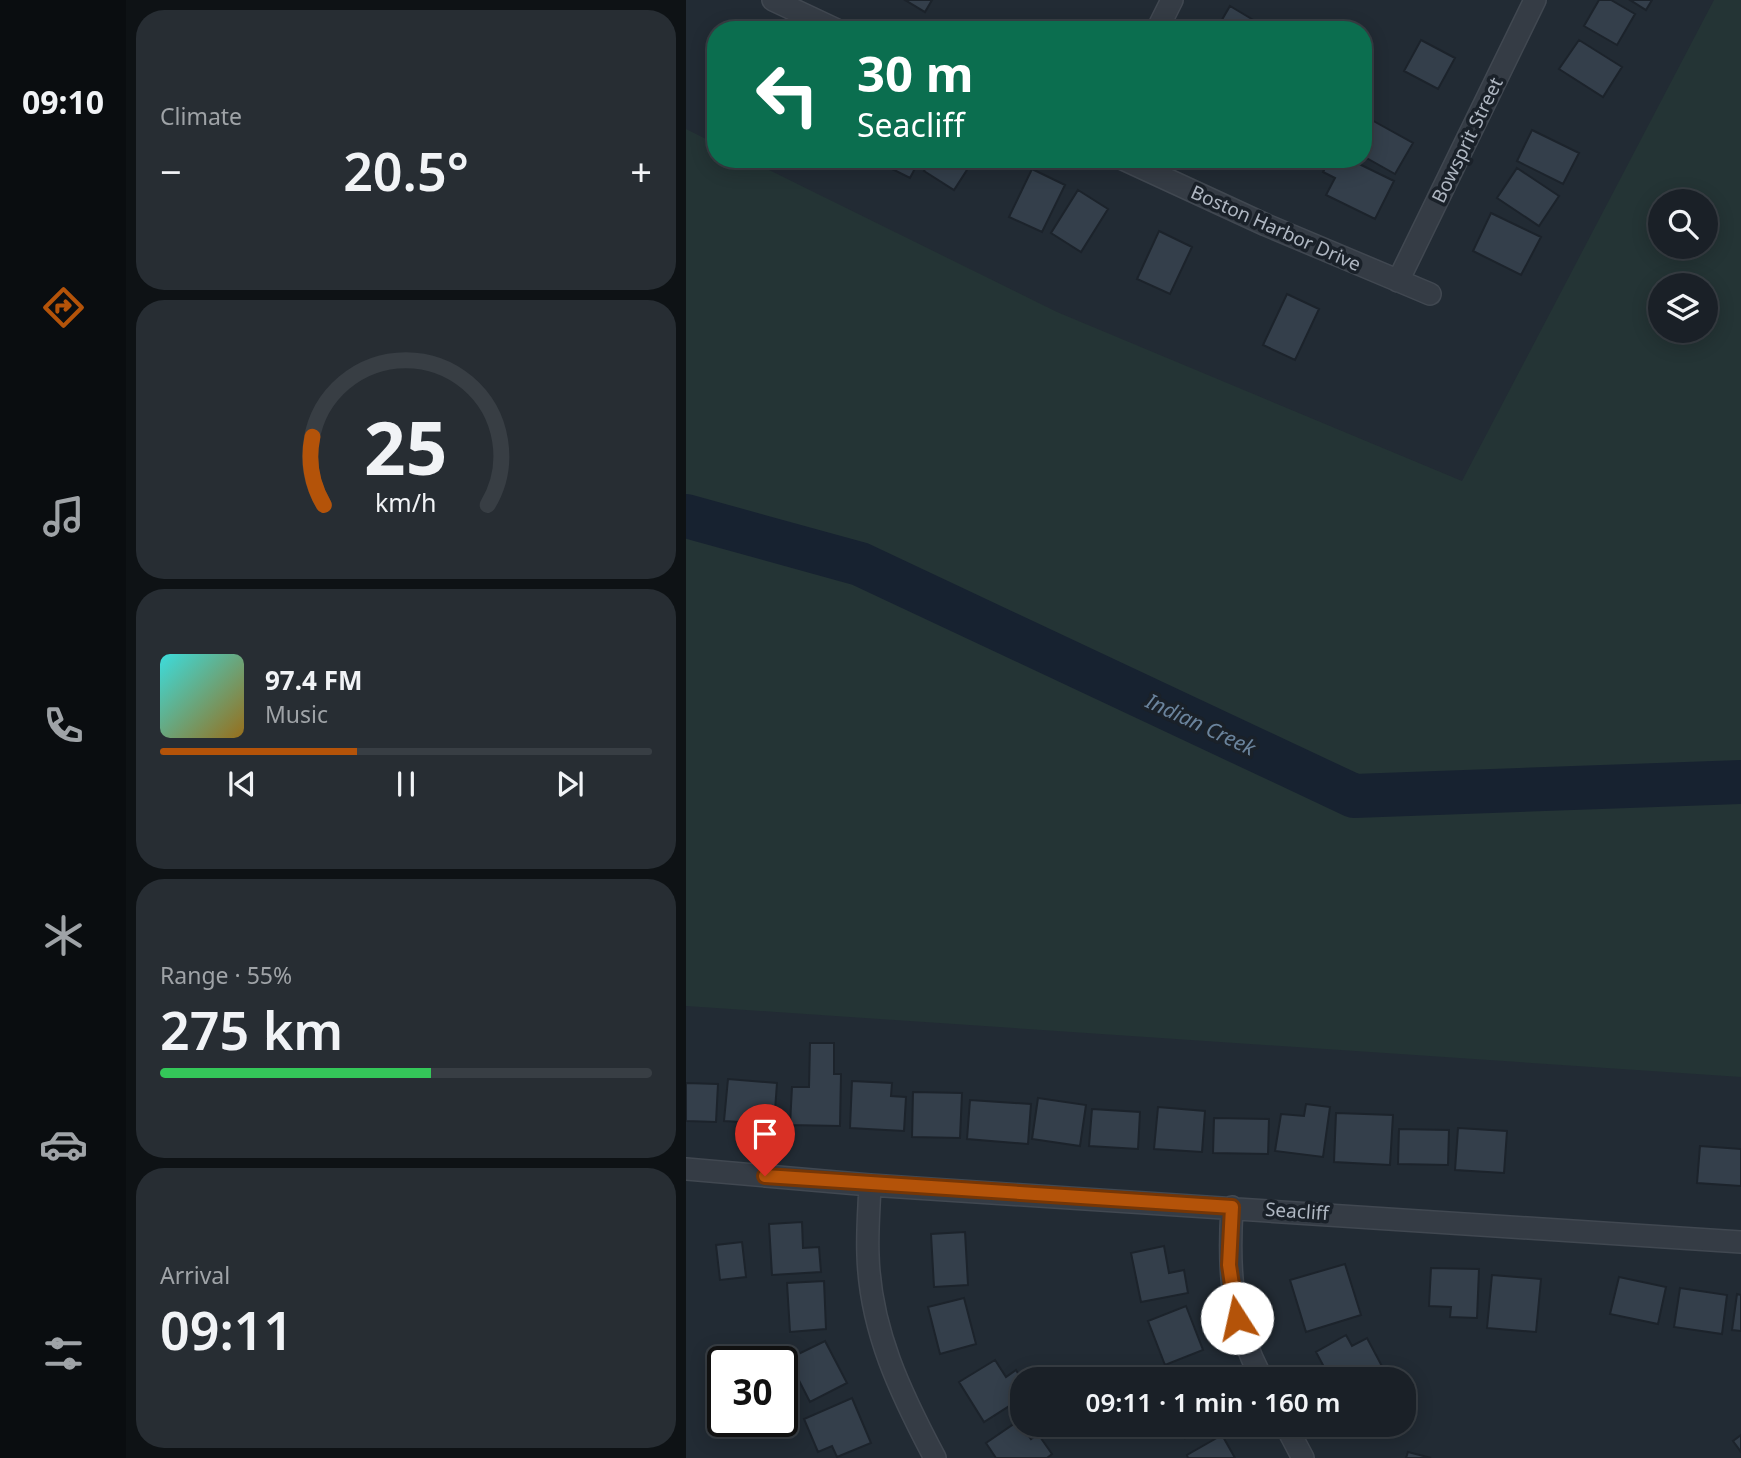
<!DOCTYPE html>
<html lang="en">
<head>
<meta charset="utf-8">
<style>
	body { margin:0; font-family:"Noto Sans",sans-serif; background:#272d33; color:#f1f3f6; height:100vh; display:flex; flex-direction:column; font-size:26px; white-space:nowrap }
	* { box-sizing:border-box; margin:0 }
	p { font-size:23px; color:#9fa3a7 }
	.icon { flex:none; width:38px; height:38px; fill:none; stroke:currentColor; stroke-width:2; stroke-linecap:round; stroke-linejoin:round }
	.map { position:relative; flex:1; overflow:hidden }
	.panel { display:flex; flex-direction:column; gap:10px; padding:10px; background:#0e1215; width:560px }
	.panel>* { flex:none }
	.top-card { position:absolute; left:21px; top:21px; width:665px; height:147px; border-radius:28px; box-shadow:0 4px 18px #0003,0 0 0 2px #383e44; background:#0b6e4f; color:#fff; overflow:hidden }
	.tools { position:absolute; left:962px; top:189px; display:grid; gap:14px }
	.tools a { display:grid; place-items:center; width:70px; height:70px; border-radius:50%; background:#1a2027; box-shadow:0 4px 18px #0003,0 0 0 2px #383e44; font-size:35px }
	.speed { position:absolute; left:21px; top:1346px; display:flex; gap:14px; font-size:35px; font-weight:700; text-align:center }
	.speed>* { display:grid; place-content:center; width:91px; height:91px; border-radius:50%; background:#1a2027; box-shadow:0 4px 18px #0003,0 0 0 2px #383e44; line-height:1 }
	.speed .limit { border:4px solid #111; border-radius:10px; background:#fff; color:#111 }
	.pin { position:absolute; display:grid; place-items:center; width:60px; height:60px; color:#fff; margin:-72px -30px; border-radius:50% 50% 50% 0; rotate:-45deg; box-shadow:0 0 7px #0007 }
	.pin .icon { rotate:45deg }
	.me { position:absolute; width:77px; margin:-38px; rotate:350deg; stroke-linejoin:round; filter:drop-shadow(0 0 5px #0008) }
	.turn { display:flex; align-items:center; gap:24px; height:147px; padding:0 35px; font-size:32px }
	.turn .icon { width:91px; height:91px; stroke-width:2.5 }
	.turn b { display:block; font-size:49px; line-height:60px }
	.big { font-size:52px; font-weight:600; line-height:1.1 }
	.panel .card { flex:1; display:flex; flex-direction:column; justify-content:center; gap:10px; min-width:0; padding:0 24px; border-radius:28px; background:#272d33 }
	.panel .dial { align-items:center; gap:0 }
	.dial svg { height:182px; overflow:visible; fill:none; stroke:#383e44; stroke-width:7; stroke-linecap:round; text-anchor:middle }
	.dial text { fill:#f1f3f6; stroke:none }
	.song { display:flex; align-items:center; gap:21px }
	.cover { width:84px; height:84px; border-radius:10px; background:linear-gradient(135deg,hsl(180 70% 55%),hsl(40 70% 35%)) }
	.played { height:7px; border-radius:4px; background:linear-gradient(90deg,#b45309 40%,#383e44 40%) }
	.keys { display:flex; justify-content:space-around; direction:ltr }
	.heat { display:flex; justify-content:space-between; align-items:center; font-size:38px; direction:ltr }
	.charge { height:10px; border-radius:5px; background:linear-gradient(90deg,#34c759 55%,#383e44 0) }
	.trip { position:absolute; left:324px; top:1367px; width:406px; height:70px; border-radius:28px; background:#1a2027; box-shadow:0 4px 18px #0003,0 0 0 2px #383e44; font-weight:600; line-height:70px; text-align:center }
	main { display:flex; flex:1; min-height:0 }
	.dock { display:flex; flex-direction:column; width:126px; justify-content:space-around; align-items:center; background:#0a0d10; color:#9fa3a7 }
	.dock .icon { width:49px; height:49px }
	.dock .on { color:#b45309 }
	.dock b { font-size:32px; color:#f1f3f6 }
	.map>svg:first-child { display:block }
	.green { fill:#243435; fill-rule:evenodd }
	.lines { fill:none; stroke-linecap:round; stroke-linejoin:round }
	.river { stroke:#172230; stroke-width:44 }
	.building { fill:#343f4b; stroke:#1c232b; stroke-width:2 }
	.minor-casing { stroke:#414851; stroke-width:24 }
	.minor { stroke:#353c45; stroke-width:21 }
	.route-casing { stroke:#753606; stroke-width:18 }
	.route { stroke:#b45309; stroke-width:12 }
	.labels { text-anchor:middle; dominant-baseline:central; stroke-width:7; stroke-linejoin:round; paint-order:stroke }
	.street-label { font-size:19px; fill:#afb7c2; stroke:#1a2129 }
	.water-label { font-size:21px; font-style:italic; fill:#6b849d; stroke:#1a2129 }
</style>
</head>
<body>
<main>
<nav class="dock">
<b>09:10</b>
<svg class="icon on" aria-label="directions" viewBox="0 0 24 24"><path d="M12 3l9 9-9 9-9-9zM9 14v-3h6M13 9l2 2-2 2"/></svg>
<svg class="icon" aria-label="music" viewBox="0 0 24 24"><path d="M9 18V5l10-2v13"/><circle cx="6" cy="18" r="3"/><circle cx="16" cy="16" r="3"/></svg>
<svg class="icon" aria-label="phone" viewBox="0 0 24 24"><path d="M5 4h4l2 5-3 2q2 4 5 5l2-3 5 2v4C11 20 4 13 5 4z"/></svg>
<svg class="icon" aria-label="climate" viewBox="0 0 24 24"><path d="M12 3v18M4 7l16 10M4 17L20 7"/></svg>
<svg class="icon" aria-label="car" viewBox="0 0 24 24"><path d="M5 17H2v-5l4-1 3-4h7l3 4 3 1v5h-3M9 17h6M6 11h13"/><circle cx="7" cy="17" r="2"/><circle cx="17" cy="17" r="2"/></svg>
<svg class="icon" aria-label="filters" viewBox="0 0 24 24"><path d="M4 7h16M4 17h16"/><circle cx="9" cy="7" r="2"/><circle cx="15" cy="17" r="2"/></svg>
</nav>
<section class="panel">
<div class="card"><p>Climate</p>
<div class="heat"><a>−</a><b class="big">20.5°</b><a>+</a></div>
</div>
<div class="card dial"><svg viewBox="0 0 100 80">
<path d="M14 69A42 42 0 1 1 86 69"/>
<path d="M14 69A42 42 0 0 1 9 39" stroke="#b45309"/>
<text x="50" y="56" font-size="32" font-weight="700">25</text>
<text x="50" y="72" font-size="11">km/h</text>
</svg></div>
<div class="card">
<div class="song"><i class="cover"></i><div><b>97.4 FM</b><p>Music</p></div></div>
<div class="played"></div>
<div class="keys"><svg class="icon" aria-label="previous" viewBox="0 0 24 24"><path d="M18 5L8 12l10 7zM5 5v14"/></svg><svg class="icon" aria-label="pause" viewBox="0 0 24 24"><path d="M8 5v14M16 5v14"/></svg><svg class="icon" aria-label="next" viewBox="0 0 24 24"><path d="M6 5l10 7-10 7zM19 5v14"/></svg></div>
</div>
<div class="card"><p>Range · 55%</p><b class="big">275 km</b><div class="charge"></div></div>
<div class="card"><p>Arrival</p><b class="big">09:11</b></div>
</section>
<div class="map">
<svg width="1055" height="1458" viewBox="0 0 1055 1458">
	<rect width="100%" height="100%" fill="#222b34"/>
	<path class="green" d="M1028 0H1055V1077L0 1006V129L30 144V159H61L371 312 776 481ZM975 201H1020V247H975ZM975 285H1020V331H975Z"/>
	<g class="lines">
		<path class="river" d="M0 516 174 564 668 796 1055 782"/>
	</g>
	<path class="building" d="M219 0H246L239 12Z
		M913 0H925L949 14 931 45 898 26Z
		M944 0H966L960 10Z
		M544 6 584 30H530Z
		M735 40 769 58 752 89 718 71Z
		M893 40 936 67 917 97 873 69Z
		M682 118 727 143 709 174 677 156V127Z
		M846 130 893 153 877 184 831 161Z
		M193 159H234L224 178 192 162Z
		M245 159H288L268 190 238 171Z
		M643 159H663L708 181 689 219 640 195 649 178 637 172Z
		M831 168 873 196 853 226 811 198Z
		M346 169 379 185 356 232 323 217Z
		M392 190 422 209 395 252 365 233Z
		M805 213 855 237 835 275 787 251Z
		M473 231 506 247 484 294 451 279Z
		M601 294 633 309 609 360 577 345Z
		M124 1043H148V1074H155L154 1126 104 1125 106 1087H123Z
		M42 1079 91 1083 88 1124 38 1121Z
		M166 1081 206 1083 205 1096 220 1097 218 1131 164 1128Z
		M0 1083 32 1084 30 1122 0 1121Z
		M227 1092 276 1093 274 1138 226 1137Z
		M352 1098 400 1105 394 1146 346 1139Z
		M284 1100 345 1104 342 1144 281 1139Z
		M620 1104 644 1107 637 1157 589 1151 595 1114 618 1116Z
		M472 1107 519 1111 516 1152 468 1149Z
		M406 1109 454 1112 452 1149 403 1146Z
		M650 1113 707 1115 704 1165 648 1162Z
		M528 1118 583 1119 582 1154 527 1153Z
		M772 1128 821 1131 818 1173 769 1170Z
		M713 1129 763 1130 762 1165 712 1164Z
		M1014 1146 1055 1149V1186L1011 1183Z
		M116 1222 117 1248 133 1247 135 1272 86 1275 83 1224Z
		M279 1232 282 1285 248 1287 245 1234Z
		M56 1242 60 1277 34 1280 30 1245Z
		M478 1246 483 1273 498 1270 502 1293 455 1302 445 1253Z
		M659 1264 675 1315 620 1332 604 1280Z
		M745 1268 793 1269 791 1318 764 1317 765 1307 743 1306Z
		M806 1275 855 1279 850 1332 801 1328Z
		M933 1277 980 1287 972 1324 924 1314Z
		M138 1281 140 1329 104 1332 101 1283Z
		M994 1288 1041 1295 1036 1334 988 1327Z
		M1051 1294 1055 1295V1331L1046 1330Z
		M278 1298 290 1344 254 1354 242 1307Z
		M500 1306 517 1350 479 1365 462 1321Z
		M660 1335 666 1346 681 1338 698 1370 681 1379H611L637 1365 630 1352Z
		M139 1341 161 1383 124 1402 102 1359Z
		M309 1360 320 1377 330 1370 336 1380V1398L298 1422 273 1382Z
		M518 1371 523 1379H504Z
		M166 1398 185 1443 151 1457 146 1446 132 1452 118 1419Z
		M332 1421 345 1439 352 1434 366 1454 361 1458H310L300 1443Z
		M491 1424H522L499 1438Z
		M536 1435 549 1458H502L501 1455Z
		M1055 1435V1452L1047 1441Z
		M722 1452 745 1458H720Z"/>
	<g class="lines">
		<defs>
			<path id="minor" d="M87 0 151 30
				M471 30 486 0
				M437 159 580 225 744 294
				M712 281 849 0
				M0 1169 184 1185 1055 1242
				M184 1185C183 1209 181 1232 182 1255 184 1330 215 1394 249 1458
				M546 1207C542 1272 545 1320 576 1379
				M599 1424 617 1458"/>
		</defs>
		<use href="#minor" class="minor-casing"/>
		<use href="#minor" class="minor"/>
	</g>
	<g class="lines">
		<defs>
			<path id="route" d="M79 1176 546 1207 543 1265 551 1318"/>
		</defs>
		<use href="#route" class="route-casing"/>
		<use href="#route" class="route"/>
	</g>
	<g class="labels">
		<g class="street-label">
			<text transform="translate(781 140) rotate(-64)">Bowsprit Street</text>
			<text transform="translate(590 228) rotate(24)">Boston Harbor Drive</text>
			<text transform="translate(611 1211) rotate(4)">Seacliff</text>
		</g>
		<g class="water-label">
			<text transform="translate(515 724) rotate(25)">Indian Creek</text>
		</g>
	</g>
</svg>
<div class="tools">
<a><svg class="icon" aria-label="search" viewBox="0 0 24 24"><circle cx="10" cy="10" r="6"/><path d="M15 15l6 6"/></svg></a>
<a><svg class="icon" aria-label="layers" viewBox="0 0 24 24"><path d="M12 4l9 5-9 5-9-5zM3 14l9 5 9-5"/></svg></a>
</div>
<div class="speed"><div class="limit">30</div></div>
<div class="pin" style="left:79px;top:1176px;background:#d93025"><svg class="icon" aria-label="arrive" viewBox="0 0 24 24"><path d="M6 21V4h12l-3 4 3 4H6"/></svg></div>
<svg class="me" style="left:551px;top:1318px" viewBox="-20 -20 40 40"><circle r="19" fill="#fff"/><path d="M0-13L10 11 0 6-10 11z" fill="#b45309"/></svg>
<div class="trip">09:11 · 1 min · 160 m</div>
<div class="top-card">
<div class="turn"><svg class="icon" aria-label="left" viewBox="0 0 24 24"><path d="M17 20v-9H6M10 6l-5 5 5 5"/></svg><div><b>30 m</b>Seacliff</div></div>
</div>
</div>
</main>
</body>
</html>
